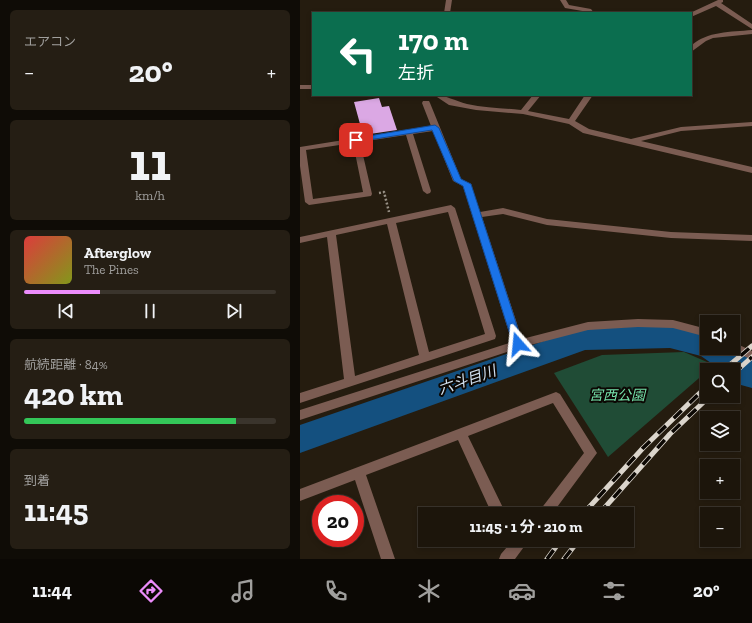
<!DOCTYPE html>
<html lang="ja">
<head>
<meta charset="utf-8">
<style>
	body { margin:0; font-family:"Zilla Slab","Noto Sans JP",serif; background:#251e14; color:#f1f3f6; height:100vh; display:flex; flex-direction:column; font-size:15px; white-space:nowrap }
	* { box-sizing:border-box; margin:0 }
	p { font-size:13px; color:#a09f9d }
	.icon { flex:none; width:22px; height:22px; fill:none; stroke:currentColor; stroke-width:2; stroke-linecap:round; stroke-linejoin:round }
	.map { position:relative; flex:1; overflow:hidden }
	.drawer { display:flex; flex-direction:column; gap:10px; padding:10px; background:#0f0c06; width:300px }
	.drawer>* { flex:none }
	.hud { position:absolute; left:12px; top:12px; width:380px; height:84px; border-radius:0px; box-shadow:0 2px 6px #0003,0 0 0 1px #3a342c; background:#0b6e4f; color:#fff; overflow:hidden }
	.tools { position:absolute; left:400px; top:315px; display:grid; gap:8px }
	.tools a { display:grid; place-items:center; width:40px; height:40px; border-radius:0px; background:#1c150b; box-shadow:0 2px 6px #0003,0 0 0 1px #3a342c; font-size:20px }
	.speed { position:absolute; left:12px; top:495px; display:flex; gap:8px; font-size:20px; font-weight:700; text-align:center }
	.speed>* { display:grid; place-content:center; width:52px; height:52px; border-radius:50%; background:#1c150b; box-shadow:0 2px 6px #0003,0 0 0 1px #3a342c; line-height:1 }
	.speed .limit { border:6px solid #d22; background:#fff; color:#111 }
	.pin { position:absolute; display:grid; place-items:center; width:34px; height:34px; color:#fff; margin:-17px; border-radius:8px; box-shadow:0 2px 6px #0006 }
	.me { position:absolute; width:44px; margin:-22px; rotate:342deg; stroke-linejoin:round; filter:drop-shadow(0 0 3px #0008) }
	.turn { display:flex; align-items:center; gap:14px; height:84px; padding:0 20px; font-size:18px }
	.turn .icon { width:52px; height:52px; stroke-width:2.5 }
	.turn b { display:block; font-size:28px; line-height:34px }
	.big { font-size:30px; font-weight:700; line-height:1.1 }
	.drawer .widget { flex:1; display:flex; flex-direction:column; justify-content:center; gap:6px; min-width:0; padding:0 14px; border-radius:6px; background:#251e14 }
	.drawer .dial { align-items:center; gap:0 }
	.dial b { font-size:52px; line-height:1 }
	.song { display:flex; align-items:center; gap:12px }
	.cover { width:48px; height:48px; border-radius:6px; background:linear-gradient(135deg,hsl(0 70% 55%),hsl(70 70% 35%)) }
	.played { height:4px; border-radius:2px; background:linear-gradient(90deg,#ec8cfb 30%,#3a342c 30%) }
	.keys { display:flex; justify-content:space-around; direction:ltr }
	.heat { display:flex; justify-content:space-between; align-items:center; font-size:22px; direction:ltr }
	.charge { height:6px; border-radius:3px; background:linear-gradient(90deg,#34c759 84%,#3a342c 0) }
	.trip { position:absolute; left:118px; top:507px; width:216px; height:40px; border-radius:0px; background:#1c150b; box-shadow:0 2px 6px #0003,0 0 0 1px #3a342c; font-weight:700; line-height:40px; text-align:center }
	.dock { display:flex; height:64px; justify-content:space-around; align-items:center; background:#0b0804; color:#a09f9d }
	.dock .icon { width:28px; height:28px }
	.dock .selected { color:#ec8cfb }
	.dock b { font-size:18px; color:#f1f3f6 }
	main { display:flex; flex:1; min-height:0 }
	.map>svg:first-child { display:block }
	.green { fill:#204c36 }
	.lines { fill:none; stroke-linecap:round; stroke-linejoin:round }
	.river { fill:#14507f; fill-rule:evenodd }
	.building { fill:#dba8e4 }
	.path { stroke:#979085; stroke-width:2.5; stroke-dasharray:2 2; stroke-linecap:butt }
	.minor { fill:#7b5c52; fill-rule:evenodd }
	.rail-casing { stroke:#dbd5cc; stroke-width:5 }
	.rail { stroke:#0b0703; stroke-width:3.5; stroke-dasharray:11; stroke-linecap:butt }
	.route { fill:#1a73e8; stroke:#114b97 }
	.labels { text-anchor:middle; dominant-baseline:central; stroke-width:4; stroke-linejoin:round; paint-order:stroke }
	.park-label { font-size:14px; font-style:italic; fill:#75e2ab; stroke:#0b0703 }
	.water-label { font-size:15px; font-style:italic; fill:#d1e0ef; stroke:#0b0703 }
</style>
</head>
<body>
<main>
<section class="drawer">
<div class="widget"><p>エアコン</p>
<div class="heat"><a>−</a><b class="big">20°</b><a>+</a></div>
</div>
<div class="widget dial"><b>11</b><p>km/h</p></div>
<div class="widget">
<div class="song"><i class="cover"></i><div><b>Afterglow</b><p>The Pines</p></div></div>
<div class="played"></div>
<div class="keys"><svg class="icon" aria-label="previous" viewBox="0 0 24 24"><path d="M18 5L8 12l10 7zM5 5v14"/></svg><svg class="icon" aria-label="pause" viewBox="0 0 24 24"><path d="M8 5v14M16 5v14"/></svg><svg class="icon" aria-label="next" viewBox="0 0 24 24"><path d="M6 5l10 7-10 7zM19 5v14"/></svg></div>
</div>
<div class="widget"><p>航続距離 · 84%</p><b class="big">420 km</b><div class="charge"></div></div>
<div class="widget"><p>到着</p><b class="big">11:45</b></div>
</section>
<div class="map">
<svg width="452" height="559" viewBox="0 0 452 559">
	<rect width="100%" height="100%" fill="#251c0f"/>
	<path class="green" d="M384 352 407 362 406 372 308 457 254 373 302 355Z"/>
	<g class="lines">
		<path class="river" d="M370 326 407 335V348L433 347 452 360V388L441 385 433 379V370H421L401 356 370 348 285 350 0 453V425L273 331 283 328Z"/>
	</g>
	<path class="building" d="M79 98 82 107 89 106 97 130 63 135 54 102Z"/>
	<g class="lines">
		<path class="path" d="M79 193 84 192 89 212"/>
		<path class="minor" d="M146 0H152L150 13H144Z
			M260 0H266L269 5 291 9 294 13 265 8Z
			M418 0H423V2L421 3 452 24V29L416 6 391 17 390 13Z
			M452 30V34L413 38 406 41 391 52V46C407 31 431 32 452 30Z
			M0 85H13V89H0Z
			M134 95C146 95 155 101 167 104 185 108 203 108 221 110L233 95H241L228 111 269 119 285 95H293L275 121 289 129 331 139 381 127 452 122V126L381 131 341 141 452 167V173L283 133 269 124 223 114 176 110 149 105Z
			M123 101H129L130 103 161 179 171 184 180 212 203 208 247 219 371 232 452 235V241L371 238 247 225 203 214 182 217 222 339 288 322 338 319 373 320 407 329V337L373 328 338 327 288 330 219 348 0 420V410L212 342 163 186 153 181 133 131 113 134 131 191 130 193 127 194 123 191 106 135 60 142 72 194 71 196 9 205 5 202 0 166V147L131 126 122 103ZM53 143 63 192 13 199 6 150Z
			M151 205 155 208 196 336 195 339 0 403V393L44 379 27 237 0 243V237ZM148 212 185 334 129 352 96 223ZM87 224 119 355 55 376 36 235Z
			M433 342 452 351V360L429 349 433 348Z
			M256 392 260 394 297 453 252 514H237L284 453 253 403 168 436 206 514H192L158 440 66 475 95 559H81L55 480 0 501V489Z
			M213 540H229L215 559H199L201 554Z"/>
		<defs>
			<path id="rail" d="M424 370 452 346
				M433 374 452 357
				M283 514 343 448 407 386
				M299 514 370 434 410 396
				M247 559 261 540
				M264 559 279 540"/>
		</defs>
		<use href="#rail" class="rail-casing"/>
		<use href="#rail" class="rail"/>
	</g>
	<path class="route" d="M135 125 139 128 161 179 171 184 223 344 221 347H214L213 344 163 186 154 181 132 130 56 142 52 140 56 138Z"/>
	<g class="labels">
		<g class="park-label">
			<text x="317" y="395">宮西公園</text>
		</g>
		<g class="water-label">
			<text transform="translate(167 380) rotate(-19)">六斗目川</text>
		</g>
	</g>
</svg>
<div class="tools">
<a><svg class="icon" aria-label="sound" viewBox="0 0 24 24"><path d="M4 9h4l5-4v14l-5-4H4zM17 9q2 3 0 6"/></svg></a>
<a><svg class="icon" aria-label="search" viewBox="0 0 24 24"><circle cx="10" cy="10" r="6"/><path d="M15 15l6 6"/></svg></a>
<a><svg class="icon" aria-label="layers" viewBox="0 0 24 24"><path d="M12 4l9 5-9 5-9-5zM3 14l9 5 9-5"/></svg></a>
<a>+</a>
<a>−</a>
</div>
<div class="speed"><div class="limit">20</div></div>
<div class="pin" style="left:56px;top:140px;background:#d93025"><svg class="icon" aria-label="arrive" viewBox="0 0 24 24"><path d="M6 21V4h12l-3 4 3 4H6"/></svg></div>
<svg class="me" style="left:218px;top:344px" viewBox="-20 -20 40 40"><path d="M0-17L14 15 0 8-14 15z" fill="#1a73e8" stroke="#fff" stroke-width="4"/></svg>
<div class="trip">11:45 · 1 分 · 210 m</div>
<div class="hud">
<div class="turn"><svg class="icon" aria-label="left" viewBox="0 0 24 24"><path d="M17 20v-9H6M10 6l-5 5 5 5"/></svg><div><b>170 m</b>左折</div></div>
</div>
</div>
</main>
<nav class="dock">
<b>11:44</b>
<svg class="icon selected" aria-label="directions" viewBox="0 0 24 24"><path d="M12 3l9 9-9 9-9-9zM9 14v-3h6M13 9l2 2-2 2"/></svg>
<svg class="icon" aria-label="music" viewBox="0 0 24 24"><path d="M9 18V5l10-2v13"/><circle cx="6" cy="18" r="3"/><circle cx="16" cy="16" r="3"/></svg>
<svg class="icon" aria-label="phone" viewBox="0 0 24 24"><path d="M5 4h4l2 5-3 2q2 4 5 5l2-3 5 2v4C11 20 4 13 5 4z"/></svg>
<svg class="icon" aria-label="climate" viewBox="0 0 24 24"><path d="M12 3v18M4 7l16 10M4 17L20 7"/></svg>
<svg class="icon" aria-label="car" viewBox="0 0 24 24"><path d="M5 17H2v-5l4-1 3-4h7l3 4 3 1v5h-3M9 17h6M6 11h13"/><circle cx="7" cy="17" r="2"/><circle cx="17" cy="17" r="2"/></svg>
<svg class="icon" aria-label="filters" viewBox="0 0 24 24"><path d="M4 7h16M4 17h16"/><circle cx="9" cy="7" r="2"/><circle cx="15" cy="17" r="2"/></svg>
<b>20°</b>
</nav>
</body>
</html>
